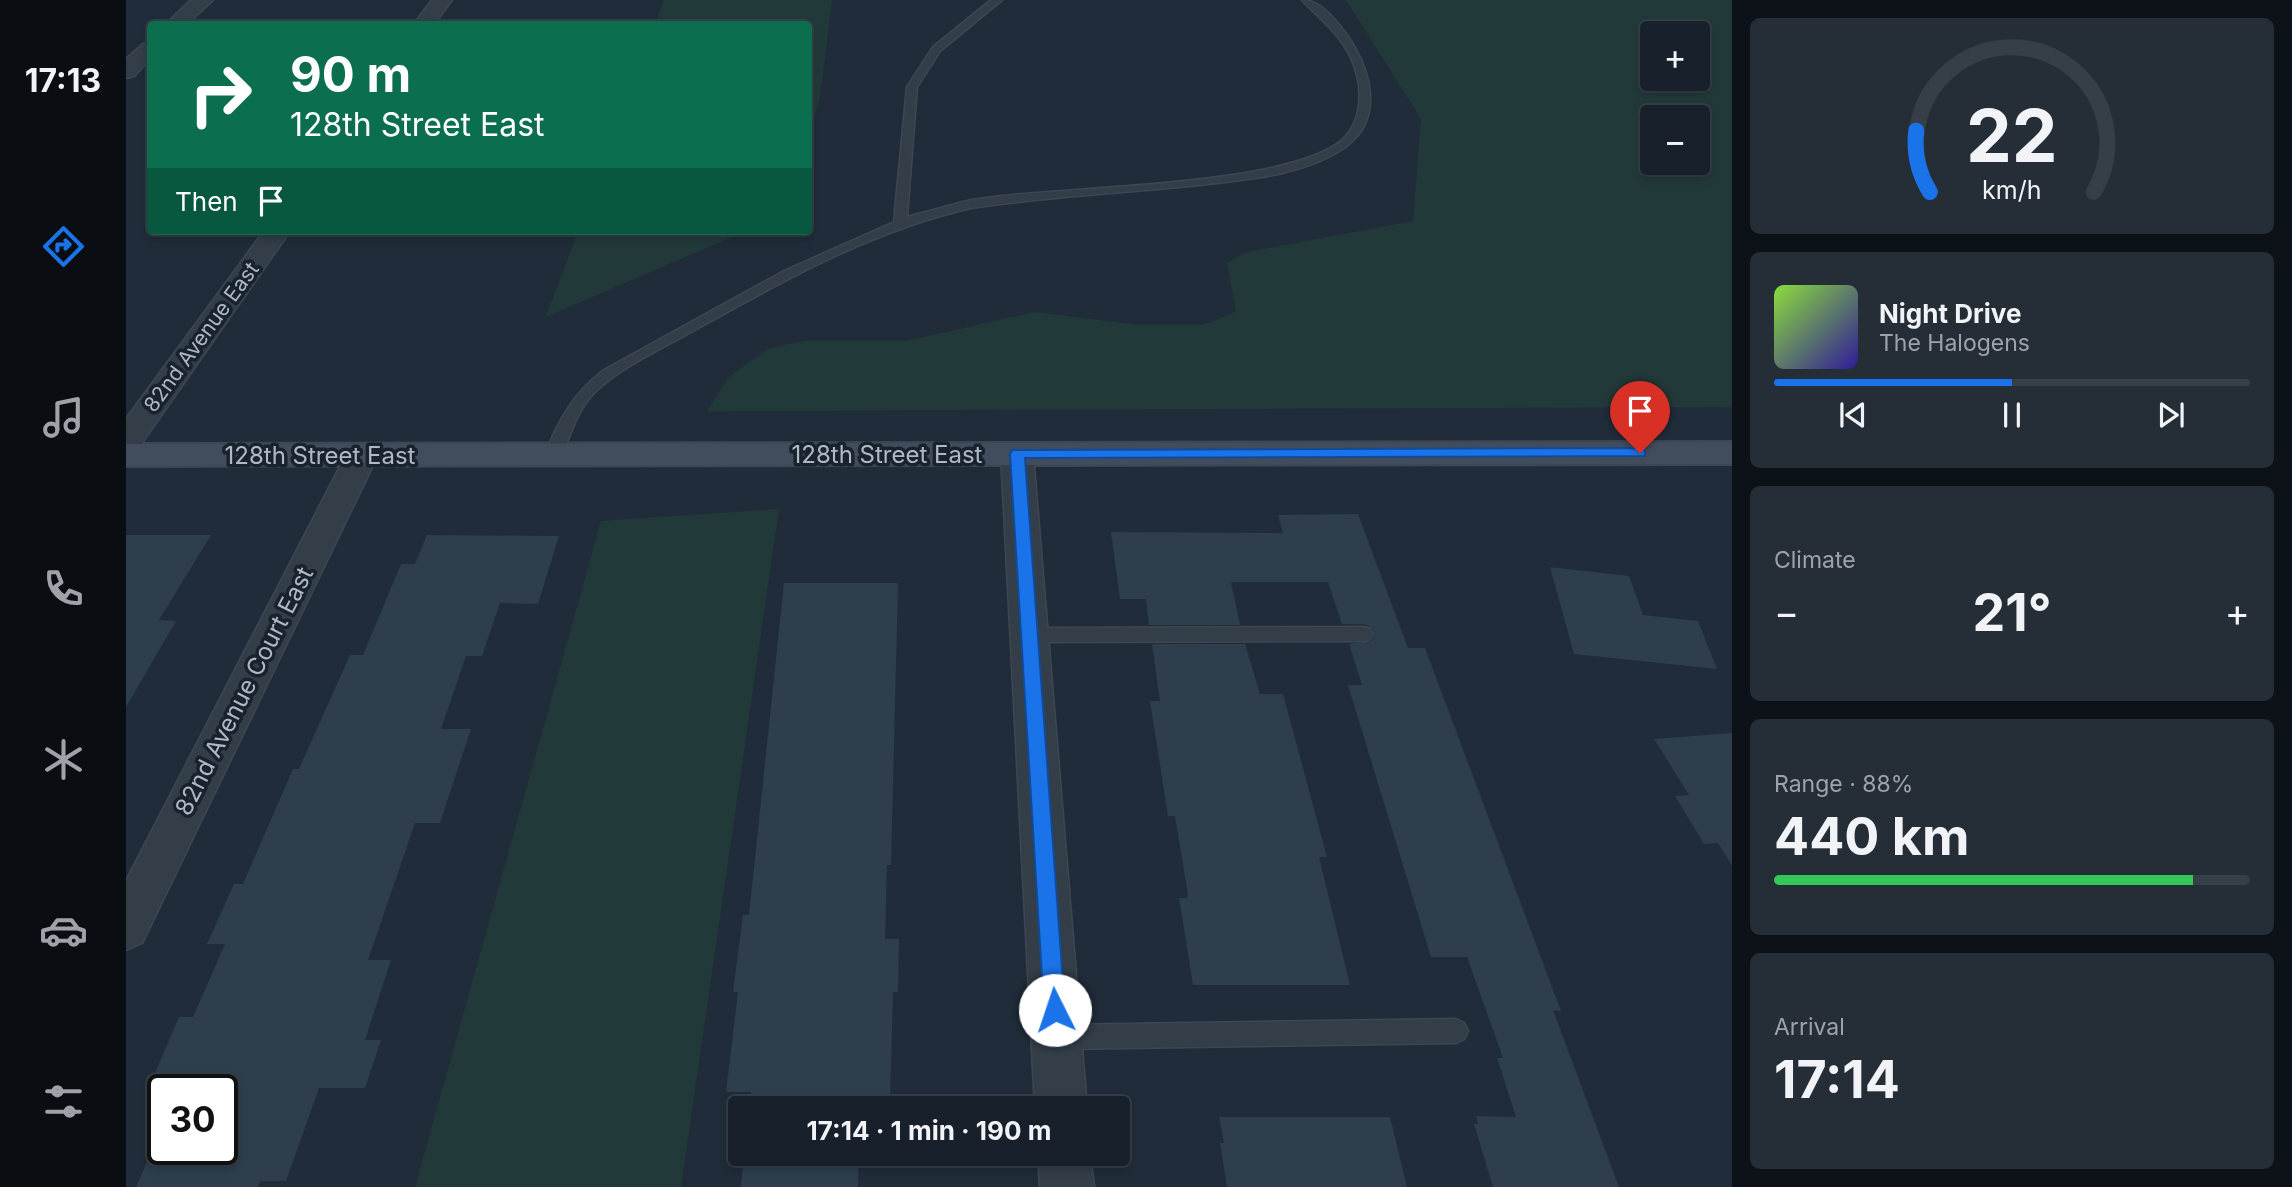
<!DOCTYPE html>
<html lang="en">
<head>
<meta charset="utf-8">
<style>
	body { margin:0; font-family:Inter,sans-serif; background:#252e37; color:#f1f3f6; height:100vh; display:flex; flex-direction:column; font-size:26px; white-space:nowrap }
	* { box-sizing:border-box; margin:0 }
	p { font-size:23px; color:#9fa3a9 }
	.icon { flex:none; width:38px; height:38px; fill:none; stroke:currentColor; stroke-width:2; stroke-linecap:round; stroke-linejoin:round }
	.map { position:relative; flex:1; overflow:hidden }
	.details { display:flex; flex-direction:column; gap:18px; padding:18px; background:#0d1218; width:560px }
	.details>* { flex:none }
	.guide { position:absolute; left:21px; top:21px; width:665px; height:214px; border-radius:7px; box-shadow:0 4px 10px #0003,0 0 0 2px #363e47; background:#0b6e4f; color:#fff; overflow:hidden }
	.tools { position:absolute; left:1514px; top:21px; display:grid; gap:14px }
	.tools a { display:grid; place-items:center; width:70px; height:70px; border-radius:7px; background:#18212b; box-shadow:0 4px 10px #0003,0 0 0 2px #363e47; font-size:35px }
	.speed { position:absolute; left:21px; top:1074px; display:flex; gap:14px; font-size:35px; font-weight:700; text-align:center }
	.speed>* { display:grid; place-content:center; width:91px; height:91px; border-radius:50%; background:#18212b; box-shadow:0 4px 10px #0003,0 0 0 2px #363e47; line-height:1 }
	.speed .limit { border:4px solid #111; border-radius:10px; background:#fff; color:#111 }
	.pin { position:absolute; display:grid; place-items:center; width:60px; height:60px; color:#fff; margin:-72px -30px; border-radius:50% 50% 50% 0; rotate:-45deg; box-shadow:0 0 7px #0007 }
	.pin .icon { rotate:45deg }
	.me { position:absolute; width:77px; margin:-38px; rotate:356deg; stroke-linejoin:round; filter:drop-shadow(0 0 5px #0008) }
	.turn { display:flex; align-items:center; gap:24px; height:147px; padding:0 28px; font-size:32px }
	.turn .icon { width:91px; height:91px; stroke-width:2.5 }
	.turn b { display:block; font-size:49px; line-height:60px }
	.then { display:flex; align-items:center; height:66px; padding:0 28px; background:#0003; gap:14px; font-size:26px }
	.big { font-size:52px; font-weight:700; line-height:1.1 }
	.details .widget { flex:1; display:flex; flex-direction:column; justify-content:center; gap:10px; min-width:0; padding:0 24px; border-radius:10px; background:#252e37 }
	.details .dial { align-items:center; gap:0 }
	.dial svg { height:182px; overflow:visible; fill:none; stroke:#363e47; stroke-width:7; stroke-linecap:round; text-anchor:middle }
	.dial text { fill:#f1f3f6; stroke:none }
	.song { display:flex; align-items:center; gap:21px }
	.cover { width:84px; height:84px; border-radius:10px; background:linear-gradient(135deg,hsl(90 70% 55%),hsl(250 70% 35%)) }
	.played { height:7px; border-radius:4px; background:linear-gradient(90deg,#1a73e8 50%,#363e47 50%) }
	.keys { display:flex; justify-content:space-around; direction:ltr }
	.heat { display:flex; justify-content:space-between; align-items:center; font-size:38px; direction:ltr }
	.charge { height:10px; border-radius:5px; background:linear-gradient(90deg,#34c759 88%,#363e47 0) }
	.trip { position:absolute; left:602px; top:1096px; width:402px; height:70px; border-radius:7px; background:#18212b; box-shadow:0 4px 10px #0003,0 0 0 2px #363e47; font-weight:700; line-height:70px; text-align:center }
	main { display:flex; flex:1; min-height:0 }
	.dock { display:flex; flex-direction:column; width:126px; justify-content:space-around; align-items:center; background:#0a0d11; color:#9fa3a9 }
	.dock .icon { width:49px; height:49px }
	.dock .active { color:#1a73e8 }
	.dock b { font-size:32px; color:#f1f3f6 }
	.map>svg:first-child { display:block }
	.green { fill:#22393a; fill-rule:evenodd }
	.building { fill:#2e3e4d }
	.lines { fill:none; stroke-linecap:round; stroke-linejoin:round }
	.lane-casing { stroke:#3d4753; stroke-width:3 }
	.street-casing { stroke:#3d4753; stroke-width:3 }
	.secondary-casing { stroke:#3d4753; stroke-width:4 }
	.lane { fill:#333e49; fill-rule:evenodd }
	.street { fill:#333e49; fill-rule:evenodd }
	.secondary { fill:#414d5c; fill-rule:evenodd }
	.route { fill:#1a73e8; stroke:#114b97; stroke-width:2 }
	.labels { text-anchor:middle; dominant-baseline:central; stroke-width:7; stroke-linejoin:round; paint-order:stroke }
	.far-street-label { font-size:21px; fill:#aeb9c6; stroke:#19232e }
	.street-label { font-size:24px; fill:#aeb9c6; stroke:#19232e }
</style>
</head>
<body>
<main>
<nav class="dock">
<b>17:13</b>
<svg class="icon active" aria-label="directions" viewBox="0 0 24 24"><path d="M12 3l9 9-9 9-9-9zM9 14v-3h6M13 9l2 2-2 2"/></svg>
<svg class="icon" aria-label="music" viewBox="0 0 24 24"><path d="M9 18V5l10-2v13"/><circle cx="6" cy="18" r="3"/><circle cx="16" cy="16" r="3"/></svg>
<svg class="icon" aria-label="phone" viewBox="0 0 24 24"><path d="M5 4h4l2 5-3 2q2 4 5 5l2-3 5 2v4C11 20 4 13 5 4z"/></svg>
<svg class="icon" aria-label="climate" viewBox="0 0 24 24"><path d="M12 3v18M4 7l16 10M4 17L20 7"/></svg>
<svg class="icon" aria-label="car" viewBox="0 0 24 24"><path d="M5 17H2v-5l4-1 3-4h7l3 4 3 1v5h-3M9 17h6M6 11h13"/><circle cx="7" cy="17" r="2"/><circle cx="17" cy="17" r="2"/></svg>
<svg class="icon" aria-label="filters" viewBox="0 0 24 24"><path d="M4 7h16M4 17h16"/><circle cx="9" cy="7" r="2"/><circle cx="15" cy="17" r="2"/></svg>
</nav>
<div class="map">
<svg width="1606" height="1187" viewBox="0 0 1606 1187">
	<rect width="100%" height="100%" fill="#202c39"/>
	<path class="green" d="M538 0H706L694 98 683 135 682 24H529Z
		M1220 0H1606V407L581 411 603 377 643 348 680 341H780L909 312 1012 325H1077L1110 312 1101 263 1121 252 1287 221 1295 119ZM1572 33V79H1526V33ZM1526 117H1572V163H1526Z
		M452 231H620L420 317Z
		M653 509 555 1187H289L475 521Z"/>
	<path class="building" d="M1232 514 1282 648H1299L1435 1011 1427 1010 1493 1187H1367L1348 1124H1352L1350 1116 1390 1117 1371 1058H1377L1341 957H1305L1222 685H1236L1223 644 1245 641 1249 635 1246 628 1238 624H1216L1202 582H1105L1114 625H1023L1020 599H994L985 532 1157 533 1152 515Z
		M0 535H85L33 620 50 621 0 707Z
		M301 535 433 536 412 604 374 603 356 656H340L315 729H345L314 823H289L242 960H265L239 1040H255L239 1088H193L160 1181H134L132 1187H10L37 1125V1150H96V1090H52L53 1087H23L53 1017H67L99 944H81L108 884H117L167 769H173L224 655H237L275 564H289Z
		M1424 567 1503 576 1517 615 1572 621 1591 669 1448 654Z
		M658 583H772L765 865H761L759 939H773L772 992H767L764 1102H738L737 1108H624L625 1092H600L612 992H607L617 915H623Z
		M1026 644H1119L1134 694H1157L1201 857H1193L1224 985H1067L1053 898H1061L1062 895 1049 816H1042L1024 701H1034Z
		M1606 733V866L1592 843 1578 844 1549 796 1563 795 1528 739Z
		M1093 1117H1264L1281 1187H1101L1094 1143H1098Z
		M618 1153H733L732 1187H615Z"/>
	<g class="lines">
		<defs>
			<path id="lane" d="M865 0H876L814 51 791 87 781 217 845 200 876 196C952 187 1161 185 1215 141 1239 120 1237 82 1224 56 1213 33 1193 18 1176 0 1192 0 1204 14 1214 26 1245 64 1264 123 1210 153 1172 175 1125 179 1082 184 1003 193 924 196 845 208 745 231 656 281 567 331 533 350 496 366 468 393 449 413 445 436 433 459H421L419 455C432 420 448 393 478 370L658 271 768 222 781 87 807 47Z
				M1238 627 1244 629 1247 634 1244 639 1238 641 904 642 898 640 895 635 898 630 904 628Z
				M1330 1019 1338 1023 1342 1031 1338 1039 1330 1043 934 1049 926 1045 922 1037 926 1029 934 1025Z"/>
			<path id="street" d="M65 0H87L61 24H40Z
				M306 0H326L308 24H288Z
				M24 42V59L8 76 0 78V59L17 44Z
				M138 231H164L11 450 0 453V419Z
				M891 443 903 446 907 454 961 1108H909L875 454 879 446Z
				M236 444 248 447 252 455 16 943 0 950V881L220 455 224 447Z
				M912 1153H964L968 1187H914Z"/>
			<path id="secondary" d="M1606 442V464L0 466V444Z"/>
		</defs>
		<use href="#lane" class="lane-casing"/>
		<use href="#street" class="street-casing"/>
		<use href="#secondary" class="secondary-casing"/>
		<use href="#lane" class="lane"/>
		<use href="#street" class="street"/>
		<use href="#secondary" class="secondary"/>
	</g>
	<path class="route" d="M1514 448 1519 450V456L899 458 939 1010 936 1017 929 1020 921 1017 918 1010 884 454 886 450Z"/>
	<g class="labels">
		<g class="far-street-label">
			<text transform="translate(75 337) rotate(-54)">82nd Avenue East</text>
		</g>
		<g class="street-label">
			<text x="761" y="454">128th Street East</text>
			<text x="194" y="455">128th Street East</text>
			<text transform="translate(118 691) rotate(-63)">82nd Avenue Court East</text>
		</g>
	</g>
</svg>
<div class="tools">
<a>+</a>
<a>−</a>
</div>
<div class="speed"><div class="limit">30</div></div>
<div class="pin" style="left:1514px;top:453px;background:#d93025"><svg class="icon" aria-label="arrive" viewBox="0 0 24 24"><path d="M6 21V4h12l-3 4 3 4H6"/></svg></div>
<svg class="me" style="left:929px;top:1010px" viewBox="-20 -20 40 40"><circle r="19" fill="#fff"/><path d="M0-13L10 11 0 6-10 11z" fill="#1a73e8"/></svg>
<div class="trip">17:14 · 1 min · 190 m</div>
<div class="guide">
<div class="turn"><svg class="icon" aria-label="right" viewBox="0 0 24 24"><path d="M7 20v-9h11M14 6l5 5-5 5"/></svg><div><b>90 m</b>128th Street East</div></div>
<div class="then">Then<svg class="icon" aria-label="arrive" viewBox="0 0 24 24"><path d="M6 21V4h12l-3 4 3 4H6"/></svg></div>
</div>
</div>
<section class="details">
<div class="widget dial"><svg viewBox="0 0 100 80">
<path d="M14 69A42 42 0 1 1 86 69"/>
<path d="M14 69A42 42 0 0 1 8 42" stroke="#1a73e8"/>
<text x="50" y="56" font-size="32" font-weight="700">22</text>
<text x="50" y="72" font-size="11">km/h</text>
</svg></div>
<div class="widget">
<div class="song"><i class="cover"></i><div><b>Night Drive</b><p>The Halogens</p></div></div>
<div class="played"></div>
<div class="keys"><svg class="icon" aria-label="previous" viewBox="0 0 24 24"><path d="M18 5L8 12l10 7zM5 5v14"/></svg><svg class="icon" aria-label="pause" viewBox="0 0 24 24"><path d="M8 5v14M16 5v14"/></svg><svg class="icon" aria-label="next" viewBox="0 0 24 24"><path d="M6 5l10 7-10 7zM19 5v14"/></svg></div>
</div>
<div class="widget"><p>Climate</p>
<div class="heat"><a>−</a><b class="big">21°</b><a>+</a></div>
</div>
<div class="widget"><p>Range · 88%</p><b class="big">440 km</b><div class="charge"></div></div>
<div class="widget"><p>Arrival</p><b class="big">17:14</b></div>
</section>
</main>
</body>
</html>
